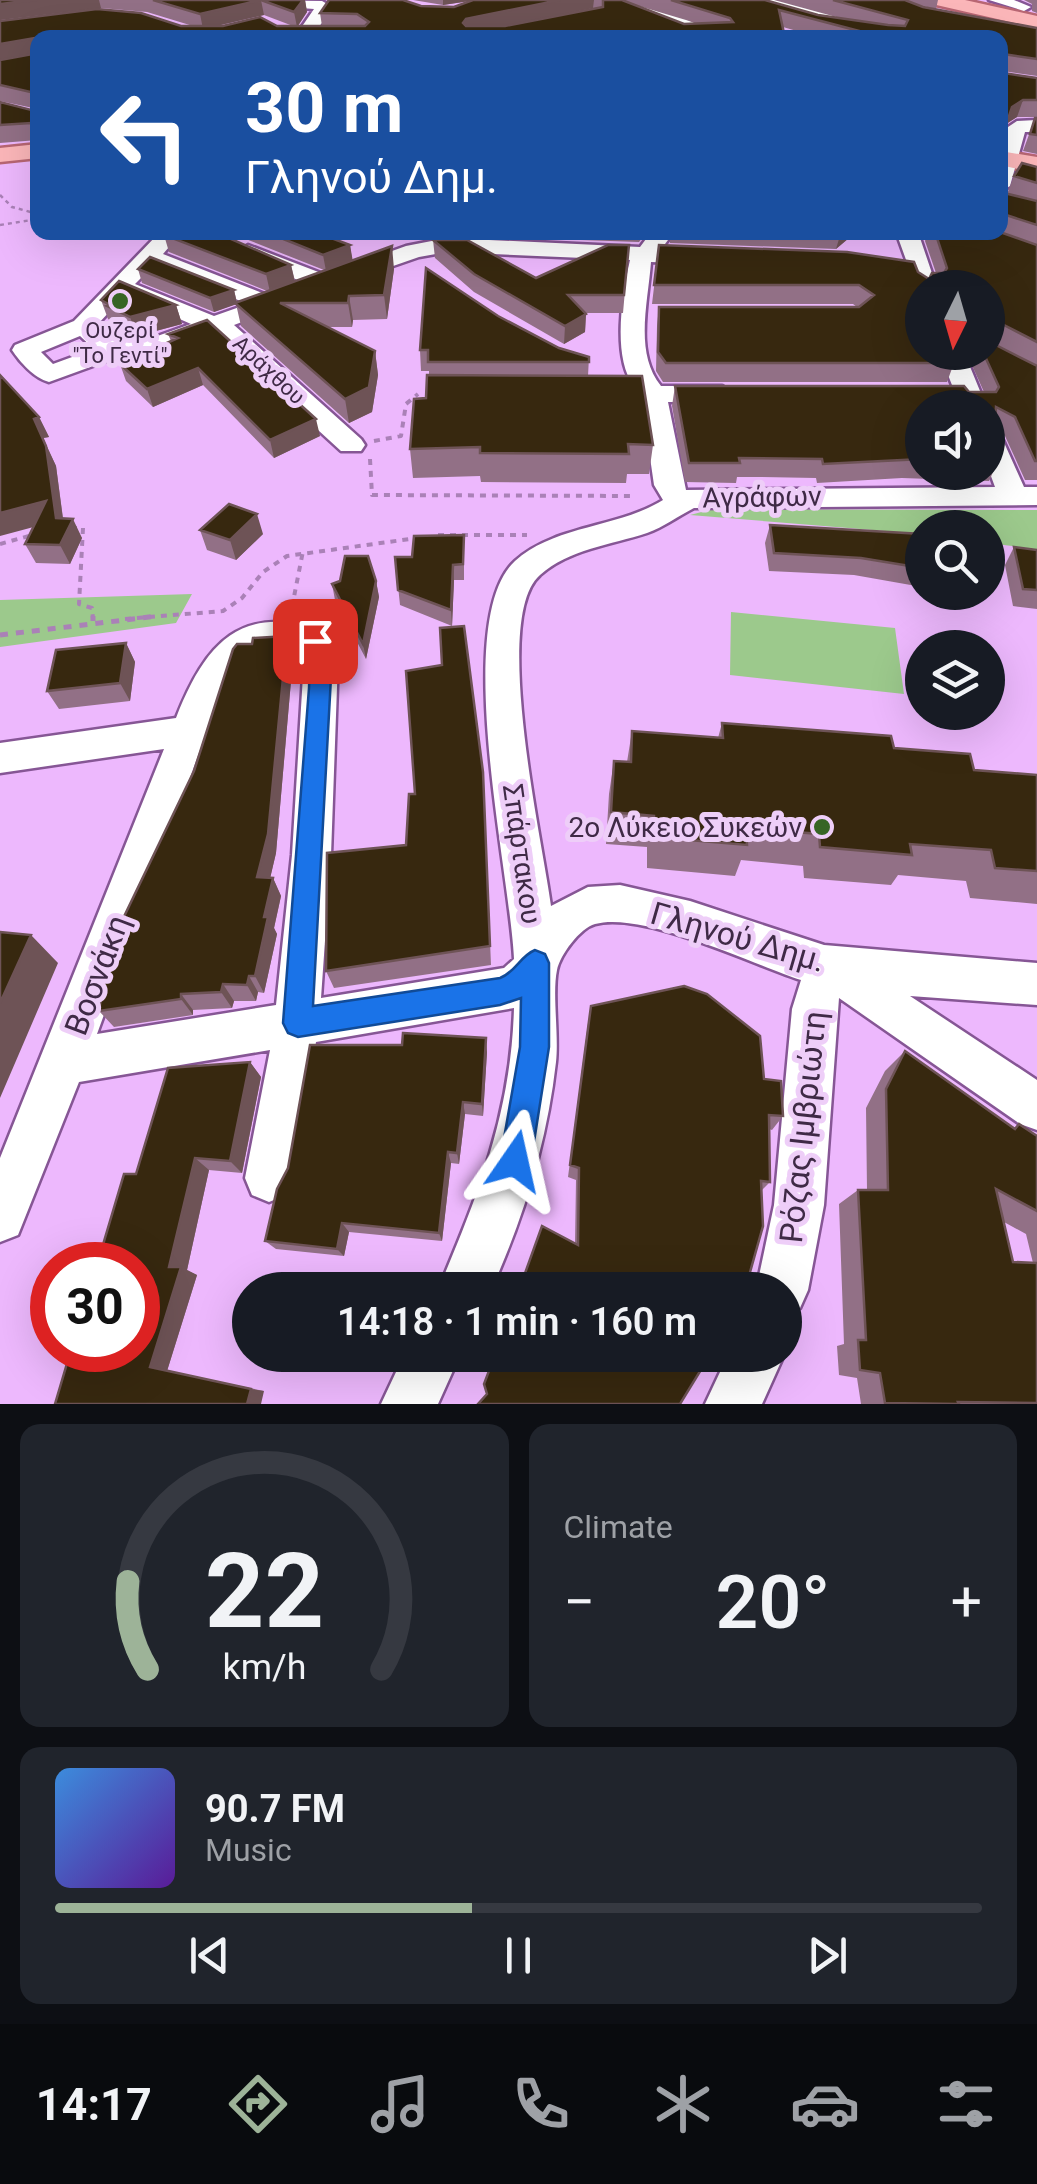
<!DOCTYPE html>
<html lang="en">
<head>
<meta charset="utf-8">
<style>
	body { margin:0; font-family:Roboto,sans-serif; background:#20242c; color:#f1f3f6; height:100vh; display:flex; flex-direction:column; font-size:38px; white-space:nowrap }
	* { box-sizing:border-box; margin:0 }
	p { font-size:32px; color:#9ea1a6 }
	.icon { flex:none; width:55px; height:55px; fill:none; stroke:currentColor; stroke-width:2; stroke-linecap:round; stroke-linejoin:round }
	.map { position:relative; height:1404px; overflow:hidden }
	.details { display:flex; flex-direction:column; gap:20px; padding:20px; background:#0d0f14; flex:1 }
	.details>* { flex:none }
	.banner { position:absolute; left:30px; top:30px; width:978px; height:210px; border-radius:20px; box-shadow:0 10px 40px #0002; background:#1a4fa0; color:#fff; overflow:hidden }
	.needle { width:65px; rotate:185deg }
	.buttons { position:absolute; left:905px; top:270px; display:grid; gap:20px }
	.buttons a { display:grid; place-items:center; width:100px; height:100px; border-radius:50%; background:#171b24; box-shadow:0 10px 40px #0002; font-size:50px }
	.speed { position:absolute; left:30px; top:1242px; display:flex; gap:20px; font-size:50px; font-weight:700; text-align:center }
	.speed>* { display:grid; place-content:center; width:130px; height:130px; border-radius:50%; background:#171b24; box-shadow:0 10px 40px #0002; line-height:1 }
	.speed .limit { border:15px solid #d22; background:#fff; color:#111 }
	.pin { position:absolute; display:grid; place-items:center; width:85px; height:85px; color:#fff; margin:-42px; border-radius:20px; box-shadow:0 5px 15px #0006 }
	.me { position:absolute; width:110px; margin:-55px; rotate:11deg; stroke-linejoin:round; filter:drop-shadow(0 0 8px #0008) }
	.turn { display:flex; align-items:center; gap:35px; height:210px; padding:0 50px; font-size:45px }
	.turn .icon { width:130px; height:130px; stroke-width:2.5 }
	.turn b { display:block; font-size:70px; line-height:85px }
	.big { font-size:75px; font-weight:600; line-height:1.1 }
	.details .widget { flex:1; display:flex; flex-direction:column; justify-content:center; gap:15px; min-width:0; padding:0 35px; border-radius:20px; background:#20242c }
	.details .dial { align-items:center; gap:0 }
	.dial svg { height:260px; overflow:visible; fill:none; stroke:#363941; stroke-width:7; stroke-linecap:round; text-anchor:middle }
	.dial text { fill:#f1f3f6; stroke:none }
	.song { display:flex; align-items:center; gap:30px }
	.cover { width:120px; height:120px; border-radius:15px; background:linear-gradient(135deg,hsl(210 70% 55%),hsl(270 70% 35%)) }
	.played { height:10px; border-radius:5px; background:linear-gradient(90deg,#9db398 45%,#363941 45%) }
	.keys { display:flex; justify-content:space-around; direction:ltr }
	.heat { display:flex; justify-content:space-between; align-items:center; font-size:55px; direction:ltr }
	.details .tiles { flex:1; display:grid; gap:20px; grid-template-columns:1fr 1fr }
	.widget:last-child { grid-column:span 2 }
	.trip { position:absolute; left:232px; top:1272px; width:570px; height:100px; border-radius:50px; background:#171b24; box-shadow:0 10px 40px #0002; font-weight:600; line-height:100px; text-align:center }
	.dock { display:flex; height:160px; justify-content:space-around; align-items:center; background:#090b0e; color:#9ea1a6 }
	.dock .icon { width:70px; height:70px }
	.dock .selected { color:#9db398 }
	.dock b { font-size:45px; color:#f1f3f6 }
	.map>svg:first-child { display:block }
	.green { fill:#9cc98c }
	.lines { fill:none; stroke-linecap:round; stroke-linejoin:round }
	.minor-casing { stroke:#865695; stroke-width:5 }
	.major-casing { stroke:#b86673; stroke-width:5 }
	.path-far2 { stroke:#aa81b7; stroke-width:2.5; stroke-dasharray:4 4; stroke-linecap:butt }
	.path-far1 { stroke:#aa81b7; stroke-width:4; stroke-dasharray:6 6; stroke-linecap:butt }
	.path { stroke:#aa81b7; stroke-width:5; stroke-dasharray:8 8; stroke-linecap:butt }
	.minor { fill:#fff; fill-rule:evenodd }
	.major { fill:#fbb6b9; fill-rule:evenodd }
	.wall { fill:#927086; fill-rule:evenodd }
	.shaded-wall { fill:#6e5356 }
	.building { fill:#37280f; stroke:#6e5356; stroke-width:2.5 }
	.route { fill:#1a73e8; stroke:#114b97; stroke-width:2.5 }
	.poi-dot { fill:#376525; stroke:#eecef8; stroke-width:4 }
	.labels { text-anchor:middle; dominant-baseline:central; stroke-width:10; stroke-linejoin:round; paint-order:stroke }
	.far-poi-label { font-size:22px; fill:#3f2a46; stroke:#eecef8 }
	.far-street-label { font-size:22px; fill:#3f2a46; stroke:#eecef8 }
	.street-label { font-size:28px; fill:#3f2a46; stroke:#eecef8 }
	.poi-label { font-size:28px; fill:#3f2a46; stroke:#eecef8; text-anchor:end }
	.near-street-label { font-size:32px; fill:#3f2a46; stroke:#eecef8 }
</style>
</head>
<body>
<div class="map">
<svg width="1037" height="1404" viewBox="0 0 1037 1404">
	<rect width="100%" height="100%" fill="#edb8fd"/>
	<path class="green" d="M713 509 1037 510V574L1033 573 1027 548 988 543V528H922V534L690 515Z
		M192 594 176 623 0 647V600Z
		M731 612 895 628 904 694 730 675Z"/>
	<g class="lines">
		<defs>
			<path id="minor" d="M244 0 322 1 329 5V14L310 38H294L314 9 251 4Z
				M624 0H644L728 38H705Z
				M738 0H776L851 10 859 15 851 20 745 4Z
				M989 0H1014L1031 7 1024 11Z
				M1037 120V132H1025L1010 186 1000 192V153L1008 127 1017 121Z
				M160 232H182L163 254 270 296 288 295 292 300 288 305 234 325 361 439 365 445 361 451H341L212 333 162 351 115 358 49 382C34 378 20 362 12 350L15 345 74 321ZM153 266 248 304 214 316 135 284ZM125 295 191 324 149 339 117 343 97 325ZM80 336 94 349 53 364 41 352Z
				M896 232H918L937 288H922V294L918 293Z
				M657 234 668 240 662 248 705 250 716 257 705 264 651 262C648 303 634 353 661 386H722L735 394 722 402H668L686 490 995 487 988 468V430L1002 438 1024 487H1037V505L694 508C678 516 664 527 647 533 611 545 569 549 540 575 491 617 543 843 551 906L588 887 620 885 690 901 824 945 1037 963V1005L910 996 1037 1080V1130L1020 1124 839 998 824 1205 808 1290 800 1308 785 1315V1290H756L774 1205 792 1009 801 980C752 964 643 911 595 924 580 928 560 955 557 970 552 994 559 1034 556 1062 547 1142 524 1217 491 1290H438C478 1195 511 1114 514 1008L316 1042 293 1178 286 1195 269 1202 252 1195 245 1178 270 1050 79 1082 18 1235 0 1242V1158L164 749 0 773V743L176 718C205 644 241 601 327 632L338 659 331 855 321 998 504 968 514 959C510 872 451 620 515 561 555 525 618 528 663 500L654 485 642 402H599L586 394 599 386H634C612 358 622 294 630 260L447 252 419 257 347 282 336 275 339 270 406 246 447 238 640 247 649 235ZM284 646 301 649 304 659 292 855 276 1005 97 1034 225 681 252 654Z
				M248 245 334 278 337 283 334 288H318L240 257 237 252Z
				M939 352H964L987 408H961Z
				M404 1355H460L438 1404H381Z
				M728 1355H784L762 1404H705Z"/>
			<path id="major" d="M930 0H965L1037 16V28L932 4Z
				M38 144V158L0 162V148Z
				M1000 151 1037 157V173L1000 165Z"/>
		</defs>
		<use href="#minor" class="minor-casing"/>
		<use href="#major" class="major-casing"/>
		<path class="path-far2" d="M778 32 799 38
			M807 38 823 36
			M0 195 12 207 38 214
			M0 225 38 219"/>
		<path class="path-far1" d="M374 441 401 436 406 404 418 394
			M370 459 372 495 635 496
			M71 528H83L79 604 92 608 93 619
			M438 535H527
			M0 544 36 534
			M292 607 303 551
			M125 619 223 611 242 598 263 572 287 556 417 538"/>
		<path class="path" d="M93 616V621
			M0 635 158 616"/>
		<use href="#minor" class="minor"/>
		<use href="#major" class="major"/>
	</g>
	<path class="wall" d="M0 0H305L307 12 298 26H322L320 13 328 0H403L421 6 454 7 470 1 443 5 413 0H765L818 15 840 18 774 0H938L936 9 914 4 923 7 1037 28V76L1003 71V73L1037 78V117H1017L1006 124 1003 134 1004 193 1007 194 1014 176 1037 167V480H1025L1005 436 995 430 994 448 998 461 989 481 902 478 817 483 816 478 757 477H737L736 483 685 482 672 406 675 386 984 392 966 352H988V288H922L954 363 947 382H663L656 371 657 326 659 307H857L853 304H652L659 245 918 272 929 279 936 273 925 241 928 232H1000V38H821L783 27 38 38V140L0 143V102L31 110 33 108 0 101V21L193 26 147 12 101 8 0 20ZM632 4 686 20 695 23 684 24ZM264 15 293 26H217ZM922 408H988V472H922Z
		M1024 0H1037V13L1032 11V4Z
		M1035 118H1037V154L1023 151Z
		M228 232H315L350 245 352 260 394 269 387 319 353 320 352 327H326L375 351 378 375 372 412 349 423 241 326 236 304 214 312 142 283 138 269 234 290 237 302 267 291 169 252 164 235 291 265 295 281 324 270Z
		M421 232H647L639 242 438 235 424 239Z
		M661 232H856L836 249 670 243V237Z
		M433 240 536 278 629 245 623 313H586L585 332 564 344 474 292 435 258Z
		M101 300 176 305 182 324 137 336 114 325 113 322 108 319Z
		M498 316 559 348 589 357 588 376 653 445 649 474H627L626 483 481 482 480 476 413 478 410 449 426 398 429 375V371H421L420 350Z
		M207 320 320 436 274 458 203 385 153 407 126 381 120 364 171 341 168 334Z
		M39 417 49 437 43 438 56 466 63 518 82 538 70 564 36 563 25 544 34 527Z
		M770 525 922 534V587L854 575 769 571 765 543Z
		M200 530 263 534 236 560 207 550Z
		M464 535V580H454L452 626 400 605 395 557H412Z
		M1014 547 1037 550V609L1013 606 1005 565Z
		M376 581 379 597 366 659 335 600 332 584Z
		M287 636 293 658 276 853 270 878H273L281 896 274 928 277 934 264 993 258 992 256 1001H234L232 1008 193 1010V1015L114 1027 99 1011 110 971 194 771 252 644Z
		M126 643 135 662 130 701 59 709 47 691Z
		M722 723 894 748 974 770 1037 775V904L970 898 966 881 898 875 891 885 804 878 803 866 741 860 735 876 647 868V847L606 844 609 794 614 761 627 762 632 731 718 738Z
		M483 772 491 965 334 988 326 971 406 845 415 794Z
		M588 1023 764 1079 783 1116 772 1130 769 1129 770 1182 762 1190 745 1290 575 1244 576 1180 568 1177Z
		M905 1051 1014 1128 1019 1124 1037 1136V1404H861L857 1378 839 1375 837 1346 844 1344 839 1204 858 1190H867L866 1108 885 1071ZM1004 1222 1026 1234 1033 1263 1013 1262Z
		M487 1052 483 1116 465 1114 459 1164 451 1163 442 1241 349 1232 344 1256 276 1249 265 1241Z
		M250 1062 261 1077 242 1173 209 1170 187 1270 197 1275 167 1371 264 1391 55 1404 136 1174Z"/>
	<path class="shaded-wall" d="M37 0H99L101 8 0 20V4Z
		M261 0 264 15 203 29 200 14Z
		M303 0H305L307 12 297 27 294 12Z
		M443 0H476L443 5Z
		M560 0H594L593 8 466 34 463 23 466 19Z
		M35 38 38 55 0 61V44Z
		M1023 100 1017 117 1006 124 1012 107Z
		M424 232H438V235L424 239Z
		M841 232H856L836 249Z
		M350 245 353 262 326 271 323 255Z
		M392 246 394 269 387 319 384 295Z
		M291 265 295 283 270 292 266 274Z
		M234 290 237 304 214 312 210 298Z
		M349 296 353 320 352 327 348 303Z
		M176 305 182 324 137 336 130 317Z
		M586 314 585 332 564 344 565 326Z
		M998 322 990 342 988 341 992 329Z
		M375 351 378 375 372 412 349 423 345 399Z
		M198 368 203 385 153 407 147 389Z
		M39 417 49 437 43 438 56 466 65 535 73 519 82 538 70 564 60 545 34 419Z
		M316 419 320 436 274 458 270 440Z
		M46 501 56 521 0 536V513Z
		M257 514 263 534 236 560 230 540Z
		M453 565 454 580 452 626 451 610Z
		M376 581 379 597 366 659 363 644Z
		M287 636 293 658 276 853 266 896 257 877Z
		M126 643 135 662 130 701 120 683Z
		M273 878 281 896 274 928 277 934 264 993 255 976 264 917Z
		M31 935 58 963 0 1098V1003Z
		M249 976 258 992 256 1001 247 985Z
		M223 984 234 1001 232 1008 221 992Z
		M181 994 193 1010V1015L181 999Z
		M486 1038 487 1052 483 1116 482 1104Z
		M250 1062 261 1077 242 1173 230 1161Z
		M463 1102 465 1114 459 1164 457 1153Z
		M448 1152 451 1163 442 1241 439 1233Z
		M195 1158 209 1170 187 1270 197 1275 167 1371 150 1367 169 1267Z
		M342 1223 349 1232 344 1256 337 1249Z
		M251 1389 264 1391 261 1404H247Z"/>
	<path class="building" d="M0 0H37L0 4Z
		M153 0H303L294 12 261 0 200 14Z
		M329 0H403L421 6 454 7 473 0H560L466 19 463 23 466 26H505L603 7V0H622L684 24 733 22 730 18 671 0H765L818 15 888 25 905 26 908 20 833 0H905L923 7 1037 28V59L1003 54V73L1037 78V100H1023L1012 107 1003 134 1004 193 1037 201V225L1000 213V38H852L859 31 779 10 785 38H38V130H35L31 123 0 125V102L31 110 36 106 35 93 0 85V60L33 54 35 38 0 44V21L97 9 141 13 181 26H223L260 17 277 26H365L369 22 357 14 320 13Z
		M1035 118H1037V135L1030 134Z
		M1022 163 1037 167V183L1014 176Z
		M166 232H215L291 265 266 274 164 235Z
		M266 232H315L350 245 323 255Z
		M935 232H1000L1037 245V342L998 322 992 329H988V288H922V352H951L954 363H666L658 352 659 307H859L874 295 859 285H654L659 245 847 252 914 262 918 272 929 279 932 273H944L947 268Z
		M433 240H467L536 278 608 245H629L624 295H568L586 314 565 326 474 274Z
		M392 246 384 295 349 296 348 303H280L375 351 369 387 345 399 235 303Z
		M150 257 234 290 210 298 138 269Z
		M426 268 498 316 559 348 589 357V362H428V350H420Z
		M119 281 176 305 130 317 107 306 110 305 101 300Z
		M207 320 316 419 270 440 198 368 147 389 120 364 178 338 168 334Z
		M988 341 1037 366V461H1035L1015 417 996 407 994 448 998 461H988V408H922V459L823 464 822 459 739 458 740 463H689L675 386H964L969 392H996L999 387 983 352H988Z
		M0 375 39 417 34 419 46 446 56 518 73 519 60 545 25 544 46 501 0 513Z
		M427 375 642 376 653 445 628 444 629 454 480 453V447L410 449 414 399 426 398Z
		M229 504 257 514 230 540 200 530Z
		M770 525 922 534V568L861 558 774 553Z
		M464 535 463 564 453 565 451 610 398 590 395 557H412L414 536Z
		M1014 547 1037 550V590L1023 589Z
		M345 556H368L376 581 363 644 332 584 340 581Z
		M464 626 483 772 490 946 326 971 327 853 406 845 409 794H415L406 671 442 665 440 628Z
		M287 636 268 834 257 877 273 878 264 917H268L255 976H249L247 985 223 984 221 992 181 994V999L99 1011 105 972 110 971 120 925 194 771 233 649 237 644H252L253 638Z
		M126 643 120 683 47 691 56 650Z
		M722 723 891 736 894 748 970 754 974 770 1037 775V871L995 868 991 850 910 844 912 855 820 847 819 834 746 828 747 845 654 837V816L611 812 614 761 631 762 632 731 723 738Z
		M0 932 31 935 0 1003Z
		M684 986 707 994 760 1036 764 1079 781 1081 783 1116 769 1115 770 1182 761 1181 763 1226 745 1290H519L542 1226 578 1245 579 1168 570 1165 591 1006Z
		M403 1033 486 1038 482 1104 463 1102 457 1153 448 1152 439 1233 342 1223 337 1249 265 1241 277 1189 288 1168 310 1045H402Z
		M905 1051 1015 1129 1019 1124 1037 1136V1211L996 1189 1013 1262 1037 1263V1403L958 1402 959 1404 885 1403 880 1373 860 1370 858 1340H866L858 1190H888L886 1089Z
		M250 1062 230 1161 195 1158 169 1267H181L150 1367 251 1389 247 1404H55L71 1350H138V1265H97L124 1174H136L168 1068Z
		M495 1355H710L680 1404H478L487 1394 484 1384Z"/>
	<path class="route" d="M315 633 322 636 332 659 313 1006 500 978C516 972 520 956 535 950L545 954 549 963V1047L531 1161 526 1172 515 1177 504 1172 500 1161 520 1047 521 998 500 1005 298 1037 288 1033 283 1023 309 688 310 659 304 641Z"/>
	<g class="poi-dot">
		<circle cx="120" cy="301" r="10"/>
		<circle cx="822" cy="827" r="10"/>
	</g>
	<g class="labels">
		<g class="far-poi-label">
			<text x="120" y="330">Ουζερί<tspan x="120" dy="25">"Το Γεντί"</tspan></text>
		</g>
		<g class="far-street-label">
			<text transform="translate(269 370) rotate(43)">Αράχθου</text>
		</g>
		<g class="street-label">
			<text transform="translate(762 497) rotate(-1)">Αγράφων</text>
			<text transform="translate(522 854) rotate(82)">Σπάρτακου</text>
		</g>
		<g class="poi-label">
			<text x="802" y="827">2ο Λύκειο Συκεών</text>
		</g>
		<g class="near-street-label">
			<text transform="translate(738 937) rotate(16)">Γληνού Δημ.</text>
			<text transform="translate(97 975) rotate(-69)">Βοσνάκη</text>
			<text transform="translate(803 1127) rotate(-84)">Ρόζας Ιμβριώτη</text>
		</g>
	</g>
</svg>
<div class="buttons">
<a><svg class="needle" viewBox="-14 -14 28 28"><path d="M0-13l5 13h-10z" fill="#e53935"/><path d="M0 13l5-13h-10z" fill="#9ea1a6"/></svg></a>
<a><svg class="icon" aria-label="sound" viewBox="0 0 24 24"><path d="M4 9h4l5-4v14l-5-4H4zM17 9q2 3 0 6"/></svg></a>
<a><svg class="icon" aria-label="search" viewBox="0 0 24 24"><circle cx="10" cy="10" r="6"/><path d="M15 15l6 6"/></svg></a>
<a><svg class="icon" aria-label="layers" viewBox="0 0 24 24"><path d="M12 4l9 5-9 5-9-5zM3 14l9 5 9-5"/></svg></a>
</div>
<div class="speed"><div class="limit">30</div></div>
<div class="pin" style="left:315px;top:641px;background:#d93025"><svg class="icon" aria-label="arrive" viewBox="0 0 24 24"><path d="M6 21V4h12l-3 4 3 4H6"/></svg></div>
<svg class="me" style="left:515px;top:1161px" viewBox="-20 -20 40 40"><path d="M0-17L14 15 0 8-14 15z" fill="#1a73e8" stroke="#fff" stroke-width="4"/></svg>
<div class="trip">14:18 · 1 min · 160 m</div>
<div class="banner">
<div class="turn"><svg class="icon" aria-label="left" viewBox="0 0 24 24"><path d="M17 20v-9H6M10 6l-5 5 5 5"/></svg><div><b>30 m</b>Γληνού Δημ.</div></div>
</div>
</div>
<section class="details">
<div class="tiles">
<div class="widget dial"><svg viewBox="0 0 100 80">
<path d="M14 69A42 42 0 1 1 86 69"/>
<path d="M14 69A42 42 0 0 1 8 42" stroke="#9db398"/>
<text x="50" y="56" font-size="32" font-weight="700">22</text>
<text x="50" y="72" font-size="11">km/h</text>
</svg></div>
<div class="widget"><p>Climate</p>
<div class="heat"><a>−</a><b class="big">20°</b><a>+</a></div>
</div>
<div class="widget">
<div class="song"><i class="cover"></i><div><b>90.7 FM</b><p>Music</p></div></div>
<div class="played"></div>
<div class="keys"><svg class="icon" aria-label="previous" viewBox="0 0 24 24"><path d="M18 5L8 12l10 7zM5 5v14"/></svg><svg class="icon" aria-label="pause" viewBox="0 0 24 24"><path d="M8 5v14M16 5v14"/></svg><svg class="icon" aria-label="next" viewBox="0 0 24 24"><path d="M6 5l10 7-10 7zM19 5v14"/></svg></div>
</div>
</div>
</section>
<nav class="dock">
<b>14:17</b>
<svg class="icon selected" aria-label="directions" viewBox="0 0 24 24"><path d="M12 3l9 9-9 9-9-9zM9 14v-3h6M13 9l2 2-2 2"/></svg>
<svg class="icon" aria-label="music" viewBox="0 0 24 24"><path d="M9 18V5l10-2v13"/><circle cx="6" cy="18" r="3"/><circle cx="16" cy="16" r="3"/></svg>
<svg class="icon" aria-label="phone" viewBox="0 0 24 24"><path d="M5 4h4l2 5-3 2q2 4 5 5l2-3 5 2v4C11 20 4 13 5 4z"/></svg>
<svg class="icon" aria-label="climate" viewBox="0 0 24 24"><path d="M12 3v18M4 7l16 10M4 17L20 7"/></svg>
<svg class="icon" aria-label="car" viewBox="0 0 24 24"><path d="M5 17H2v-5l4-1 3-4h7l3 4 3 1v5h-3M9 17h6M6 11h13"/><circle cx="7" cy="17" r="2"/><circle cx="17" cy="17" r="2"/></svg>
<svg class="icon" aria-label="filters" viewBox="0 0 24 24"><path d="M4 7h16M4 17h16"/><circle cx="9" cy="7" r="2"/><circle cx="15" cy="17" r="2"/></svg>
</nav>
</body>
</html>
